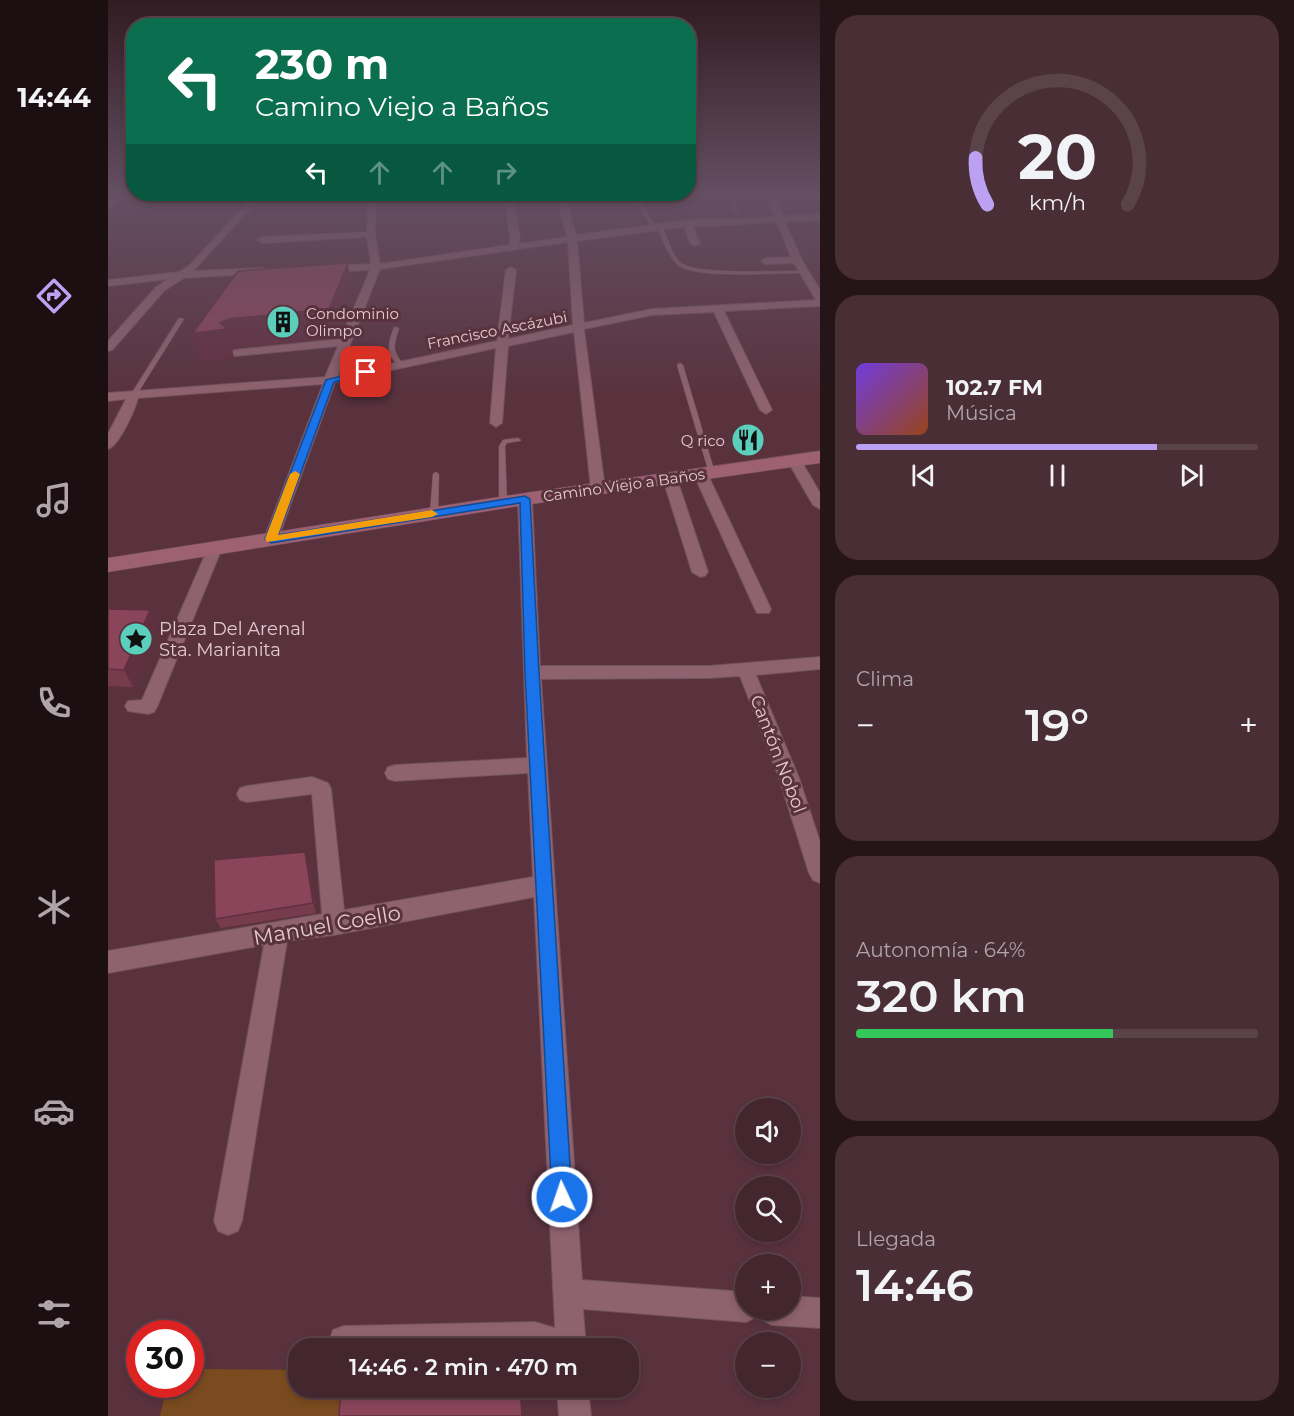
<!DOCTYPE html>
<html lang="es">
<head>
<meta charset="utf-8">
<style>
	body { margin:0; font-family:Montserrat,sans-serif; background:#4a2e36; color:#f1f3f6; height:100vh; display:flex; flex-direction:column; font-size:22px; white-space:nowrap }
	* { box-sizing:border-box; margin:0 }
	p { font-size:20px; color:#afa5aa }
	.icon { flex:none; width:33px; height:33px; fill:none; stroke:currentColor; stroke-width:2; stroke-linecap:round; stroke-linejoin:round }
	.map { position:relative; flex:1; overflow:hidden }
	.details { display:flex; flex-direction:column; gap:15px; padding:15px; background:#251519; width:474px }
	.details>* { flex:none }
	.guide { position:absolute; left:18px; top:18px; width:570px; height:183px; border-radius:24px; box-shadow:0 3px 9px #0003,0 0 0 2px #5b434a; background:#0b6e4f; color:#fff; overflow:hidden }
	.fabs { position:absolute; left:627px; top:1098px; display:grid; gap:12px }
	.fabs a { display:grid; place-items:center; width:66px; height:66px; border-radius:50%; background:#43262e; box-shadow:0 3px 9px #0003,0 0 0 2px #5b434a; font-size:30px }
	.speed { position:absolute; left:18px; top:1320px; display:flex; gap:12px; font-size:30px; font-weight:700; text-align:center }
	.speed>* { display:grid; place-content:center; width:78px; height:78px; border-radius:50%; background:#43262e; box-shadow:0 3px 9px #0003,0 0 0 2px #5b434a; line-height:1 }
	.speed .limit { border:9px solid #d22; background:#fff; color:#111 }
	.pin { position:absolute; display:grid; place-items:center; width:51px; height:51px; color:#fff; margin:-26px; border-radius:12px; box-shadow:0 3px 9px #0006 }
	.me { position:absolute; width:66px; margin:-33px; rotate:357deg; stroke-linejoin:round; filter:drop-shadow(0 0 4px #0008) }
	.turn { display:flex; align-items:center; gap:21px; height:126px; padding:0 30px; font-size:27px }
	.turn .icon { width:78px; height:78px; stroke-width:2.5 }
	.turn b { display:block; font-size:42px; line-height:51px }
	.lanes { display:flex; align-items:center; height:57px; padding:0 30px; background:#0003; justify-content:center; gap:30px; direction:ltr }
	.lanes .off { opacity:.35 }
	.big { font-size:45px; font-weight:600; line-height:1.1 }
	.details .card { flex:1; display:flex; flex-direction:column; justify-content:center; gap:9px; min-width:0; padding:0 21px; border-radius:24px; background:#4a2e36 }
	.details .dial { align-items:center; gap:0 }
	.dial svg { height:156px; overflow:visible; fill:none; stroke:#5b434a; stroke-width:7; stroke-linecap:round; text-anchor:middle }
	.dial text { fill:#f1f3f6; stroke:none }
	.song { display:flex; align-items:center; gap:18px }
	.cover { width:72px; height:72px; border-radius:9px; background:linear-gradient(135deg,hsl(260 70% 55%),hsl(20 70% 35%)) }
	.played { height:6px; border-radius:3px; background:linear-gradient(90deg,#bca0f2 75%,#5b434a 75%) }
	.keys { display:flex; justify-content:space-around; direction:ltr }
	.heat { display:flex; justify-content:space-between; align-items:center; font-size:33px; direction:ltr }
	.charge { height:9px; border-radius:4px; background:linear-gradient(90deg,#34c759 64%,#5b434a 0) }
	.trip { position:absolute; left:180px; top:1338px; width:351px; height:60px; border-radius:24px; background:#43262e; box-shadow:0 3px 9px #0003,0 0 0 2px #5b434a; font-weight:600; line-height:60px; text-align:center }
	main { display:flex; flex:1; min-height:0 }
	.tab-bar { display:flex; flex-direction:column; width:108px; justify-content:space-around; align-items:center; background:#1b0f12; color:#afa5aa }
	.tab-bar .icon { width:42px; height:42px }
	.tab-bar .on { color:#bca0f2 }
	.tab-bar b { font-size:27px; color:#f1f3f6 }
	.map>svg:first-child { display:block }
	.green { fill:#7a4b1f }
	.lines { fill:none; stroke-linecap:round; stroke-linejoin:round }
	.lane-casing { stroke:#72515c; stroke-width:1 }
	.street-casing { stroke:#72515c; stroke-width:2 }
	.secondary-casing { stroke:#72515c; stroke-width:1 }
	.primary-casing { stroke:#72515c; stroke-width:2 }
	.lane { fill:#8e626e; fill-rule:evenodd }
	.street { fill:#8e626e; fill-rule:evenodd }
	.secondary { fill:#9d6173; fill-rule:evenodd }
	.primary { fill:#ad6078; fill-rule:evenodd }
	.wall { fill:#773b4e }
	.shaded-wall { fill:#613040 }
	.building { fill:#8a455b; stroke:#613040; stroke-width:1.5 }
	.route { fill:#1a73e8; stroke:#114b97; stroke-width:1.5 }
	.slow { fill:#f59e0b }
	.labels { text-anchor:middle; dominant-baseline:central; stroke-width:6; stroke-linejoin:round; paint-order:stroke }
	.far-poi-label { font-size:15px; fill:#e3c9d0; stroke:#59323e; text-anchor:start }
	.far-street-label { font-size:15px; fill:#e3c9d0; stroke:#59323e }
	.poi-label { font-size:18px; fill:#e3c9d0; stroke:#59323e; text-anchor:start }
	.street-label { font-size:18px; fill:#e3c9d0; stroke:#59323e }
	.near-street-label { font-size:21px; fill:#e3c9d0; stroke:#59323e }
</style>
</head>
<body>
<main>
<nav class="tab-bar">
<b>14:44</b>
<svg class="icon on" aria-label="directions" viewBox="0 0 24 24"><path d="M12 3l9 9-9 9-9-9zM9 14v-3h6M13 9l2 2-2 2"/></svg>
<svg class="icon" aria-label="music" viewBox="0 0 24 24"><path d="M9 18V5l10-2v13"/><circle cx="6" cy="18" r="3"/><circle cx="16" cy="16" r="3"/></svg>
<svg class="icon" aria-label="phone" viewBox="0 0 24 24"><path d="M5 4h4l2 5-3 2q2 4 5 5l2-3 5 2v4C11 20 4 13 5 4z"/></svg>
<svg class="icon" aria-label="climate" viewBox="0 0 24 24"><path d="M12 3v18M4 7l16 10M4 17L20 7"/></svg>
<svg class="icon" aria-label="car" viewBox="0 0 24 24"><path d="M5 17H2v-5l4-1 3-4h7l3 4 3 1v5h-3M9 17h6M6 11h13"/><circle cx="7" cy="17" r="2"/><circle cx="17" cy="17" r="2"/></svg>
<svg class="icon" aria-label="filters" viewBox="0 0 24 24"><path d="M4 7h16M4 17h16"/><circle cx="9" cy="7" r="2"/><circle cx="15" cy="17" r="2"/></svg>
</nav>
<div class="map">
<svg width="712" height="1416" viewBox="0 0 712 1416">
	<rect width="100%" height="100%" fill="#59323e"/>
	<path class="green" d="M83 1369 190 1370V1388H237L235 1416H52L59 1385 82 1384Z"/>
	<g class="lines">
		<defs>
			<path id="lane" d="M525 195H529L548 227H544Z
				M620 195H624L632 214 628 213Z
				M549 225H553C560 236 562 252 572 262 587 276 673 270 696 271L698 272 696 273C670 273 589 279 571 266 561 259 552 235 549 225Z
				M71 318 76 319 28 396 23 397 22 396Z
				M286 327 291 328C286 347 283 349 296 365L293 367C276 355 280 344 286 327Z
				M572 363 575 365 607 473 606 474 604 475 601 473 569 365Z
				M410 438 413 440 412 441 399 443 397 446 399 502 395 504 391 502V446L395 440Z
				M328 472 331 474 330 513 326 515 322 513 325 474Z"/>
			<path id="street" d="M146 195H155L85 271 154 268 157 269V273L76 278 56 291 4 350 0 351V341L48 287 60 279 0 286V280L71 272 82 265Z
				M263 195H271L268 200 267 234 272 264 401 245 402 238 397 199 401 197 405 199 412 238 410 244 459 237 449 195H457L468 235 579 220 667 217 658 195H666L675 216 712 214V220L677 222 694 260 712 290V306L616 311 664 410 658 414 652 410 606 312 544 315 476 329 497 489 490 493 483 489 466 332 400 346 394 423 388 427 382 423 388 348 227 382 170 539 163 544 156 539 215 384 30 398C27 410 11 446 0 449V434L18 399 0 401V393L217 377 230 346 127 356 121 353 127 350 233 339 262 270 217 272 212 269 217 266 263 264 259 237 154 243 149 240 154 237 259 232 260 200ZM669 222 683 257 658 258 653 261 658 264 686 263 708 300 544 309 476 323 469 241 576 227 582 243 587 246 592 243 585 227ZM460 242 465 325 400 339 408 270 403 267 398 270 389 341 230 375 272 269Z
				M686 456 691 457 712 493V509L705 505 679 460Z
				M593 471 600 475 663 609 661 613H649L647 609 586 475Z
				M562 475 569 479 600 572 597 576 592 577 584 572 555 479Z
				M417 495 424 499 432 666H601L712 657V669L648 675 691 778 712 842V883L705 880 701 873 671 778 632 676 601 678 433 679 474 1280 638 1292V1310H682V1296L712 1298V1328L664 1325 654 1320 650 1313 648 1317 638 1322 475 1309 478 1348H224L221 1341 225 1330 236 1326 427 1322 447 1328 426 897 226 935 179 941 134 1221 130 1231 120 1235 110 1231 106 1221 156 945 0 973V951L214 914 204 794 139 802 132 800 129 794 132 788 139 786 204 777 220 783 223 789 236 910 425 877 420 773 287 781 280 779 277 773 280 767 287 765 419 758 410 499Z
				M107 543 114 548 49 707 46 712 40 714 20 711 17 706 20 701 34 700 100 548Z
				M449 1388H480L483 1416H451Z"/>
			<path id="secondary" d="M712 451V463L417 505 0 572V558L417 493Z"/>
			<path id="primary" d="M8 195H24L0 209V200Z"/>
		</defs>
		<use href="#lane" class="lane-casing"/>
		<use href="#street" class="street-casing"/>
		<use href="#secondary" class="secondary-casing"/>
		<use href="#primary" class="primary-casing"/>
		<use href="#lane" class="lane"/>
		<use href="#street" class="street"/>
		<use href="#secondary" class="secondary"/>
		<use href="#primary" class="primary"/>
	</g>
	<path class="wall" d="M0 609 50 628 25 687 0 686Z
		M201 862 208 913 113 928 107 919Z"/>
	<path class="shaded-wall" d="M240 263 243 291 224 338 127 348 124 349 126 358 93 362 85 333 112 323Z
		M42 610 50 628 25 687 16 670Z
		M197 852 201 862 208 913 205 903Z"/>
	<path class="building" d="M240 263 221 309 120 319 112 323 119 329 85 333 130 271Z
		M0 609 42 610 16 670 0 669Z
		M197 852 205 903 107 919 106 860Z
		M233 1388H412L414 1416H231Z"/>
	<linearGradient id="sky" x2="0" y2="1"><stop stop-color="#311c22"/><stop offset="0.49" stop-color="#644f63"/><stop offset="1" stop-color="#644f63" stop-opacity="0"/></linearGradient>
	<rect width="712" height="394" fill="url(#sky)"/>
	<path class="route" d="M258 370 262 372 261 374 226 382 170 535 417 496 422 499 431 673 464 1197 461 1204 454 1207 447 1204 444 1197 417 673 412 503 163 543 157 539 218 380Z"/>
	<path class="slow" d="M187 471 192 474 170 535 324 510 330 514 324 517 159 542 157 539 182 474Z"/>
	<defs>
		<symbol id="building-disc" viewBox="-11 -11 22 22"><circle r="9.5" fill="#5bcebc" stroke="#59323e"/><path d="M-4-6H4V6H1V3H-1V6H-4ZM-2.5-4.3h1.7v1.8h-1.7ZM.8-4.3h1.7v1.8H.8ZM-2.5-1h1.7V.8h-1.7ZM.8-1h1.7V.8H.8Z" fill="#111"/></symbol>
		<symbol id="restaurant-disc" viewBox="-11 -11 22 22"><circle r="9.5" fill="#5bcebc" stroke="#59323e"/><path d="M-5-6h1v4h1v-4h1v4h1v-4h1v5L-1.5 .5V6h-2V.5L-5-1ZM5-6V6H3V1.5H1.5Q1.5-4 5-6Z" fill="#111"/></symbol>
		<symbol id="sight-disc" viewBox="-11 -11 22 22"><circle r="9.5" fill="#5bcebc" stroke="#59323e"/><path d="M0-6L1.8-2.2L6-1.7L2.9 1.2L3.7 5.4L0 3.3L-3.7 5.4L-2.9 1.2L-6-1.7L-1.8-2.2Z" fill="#111"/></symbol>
	</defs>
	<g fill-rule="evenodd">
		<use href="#building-disc" x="156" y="303" width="38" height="38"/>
		<use href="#restaurant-disc" x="621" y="421" width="38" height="38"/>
		<use href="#sight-disc" x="9" y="620" width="38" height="38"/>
	</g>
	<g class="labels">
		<g class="far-poi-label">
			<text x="198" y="313">Condominio<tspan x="198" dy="17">Olimpo</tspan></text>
			<text x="617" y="440" text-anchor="end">Q rico</text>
		</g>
		<g class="far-street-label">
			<text transform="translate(389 330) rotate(-11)">Francisco Ascázubi</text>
			<text transform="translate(516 485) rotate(-8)">Camino Viejo a Baños</text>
		</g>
		<g class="poi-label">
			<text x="51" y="629">Plaza Del Arenal<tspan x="51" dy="21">Sta. Marianita</tspan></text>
		</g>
		<g class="street-label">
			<text transform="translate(670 754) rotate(69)">Cantón Nobol</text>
		</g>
		<g class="near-street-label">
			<text transform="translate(219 925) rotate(-10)">Manuel Coello</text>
		</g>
	</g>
</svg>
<div class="fabs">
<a><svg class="icon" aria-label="sound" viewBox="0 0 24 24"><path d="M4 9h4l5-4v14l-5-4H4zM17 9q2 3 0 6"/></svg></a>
<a><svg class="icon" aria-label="search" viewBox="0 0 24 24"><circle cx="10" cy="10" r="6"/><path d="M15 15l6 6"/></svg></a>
<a>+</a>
<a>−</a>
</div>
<div class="speed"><div class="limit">30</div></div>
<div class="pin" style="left:258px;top:372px;background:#d93025"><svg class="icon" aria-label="arrive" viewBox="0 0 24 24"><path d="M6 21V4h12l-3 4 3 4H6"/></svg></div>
<svg class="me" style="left:454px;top:1197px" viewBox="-20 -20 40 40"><circle r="17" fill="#1a73e8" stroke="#fff" stroke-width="3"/><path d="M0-11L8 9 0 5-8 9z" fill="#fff"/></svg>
<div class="trip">14:46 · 2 min · 470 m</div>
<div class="guide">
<div class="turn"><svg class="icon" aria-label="left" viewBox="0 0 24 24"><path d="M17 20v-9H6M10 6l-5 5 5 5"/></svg><div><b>230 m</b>Camino Viejo a Baños</div></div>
<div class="lanes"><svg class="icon" aria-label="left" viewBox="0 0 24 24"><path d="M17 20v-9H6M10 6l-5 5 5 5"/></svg><svg class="icon off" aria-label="ahead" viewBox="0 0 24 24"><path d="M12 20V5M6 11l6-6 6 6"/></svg><svg class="icon off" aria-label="ahead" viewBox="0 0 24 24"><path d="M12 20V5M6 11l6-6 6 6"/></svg><svg class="icon off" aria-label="right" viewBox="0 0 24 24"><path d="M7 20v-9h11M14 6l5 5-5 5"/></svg></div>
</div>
</div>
<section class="details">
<div class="card dial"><svg viewBox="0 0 100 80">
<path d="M14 69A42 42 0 1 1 86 69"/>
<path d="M14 69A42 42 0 0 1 8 45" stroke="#bca0f2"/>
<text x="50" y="56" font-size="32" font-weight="700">20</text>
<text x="50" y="72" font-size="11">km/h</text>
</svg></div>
<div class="card">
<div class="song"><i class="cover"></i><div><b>102.7 FM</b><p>Música</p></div></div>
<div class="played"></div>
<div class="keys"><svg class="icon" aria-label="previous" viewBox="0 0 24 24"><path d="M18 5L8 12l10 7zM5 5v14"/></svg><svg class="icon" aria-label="pause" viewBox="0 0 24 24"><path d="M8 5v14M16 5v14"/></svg><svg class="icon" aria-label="next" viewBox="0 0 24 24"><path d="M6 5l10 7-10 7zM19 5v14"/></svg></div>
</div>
<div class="card"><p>Clima</p>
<div class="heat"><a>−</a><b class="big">19°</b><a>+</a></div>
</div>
<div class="card"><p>Autonomía · 64%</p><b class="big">320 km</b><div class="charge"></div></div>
<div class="card"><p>Llegada</p><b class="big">14:46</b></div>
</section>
</main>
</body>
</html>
